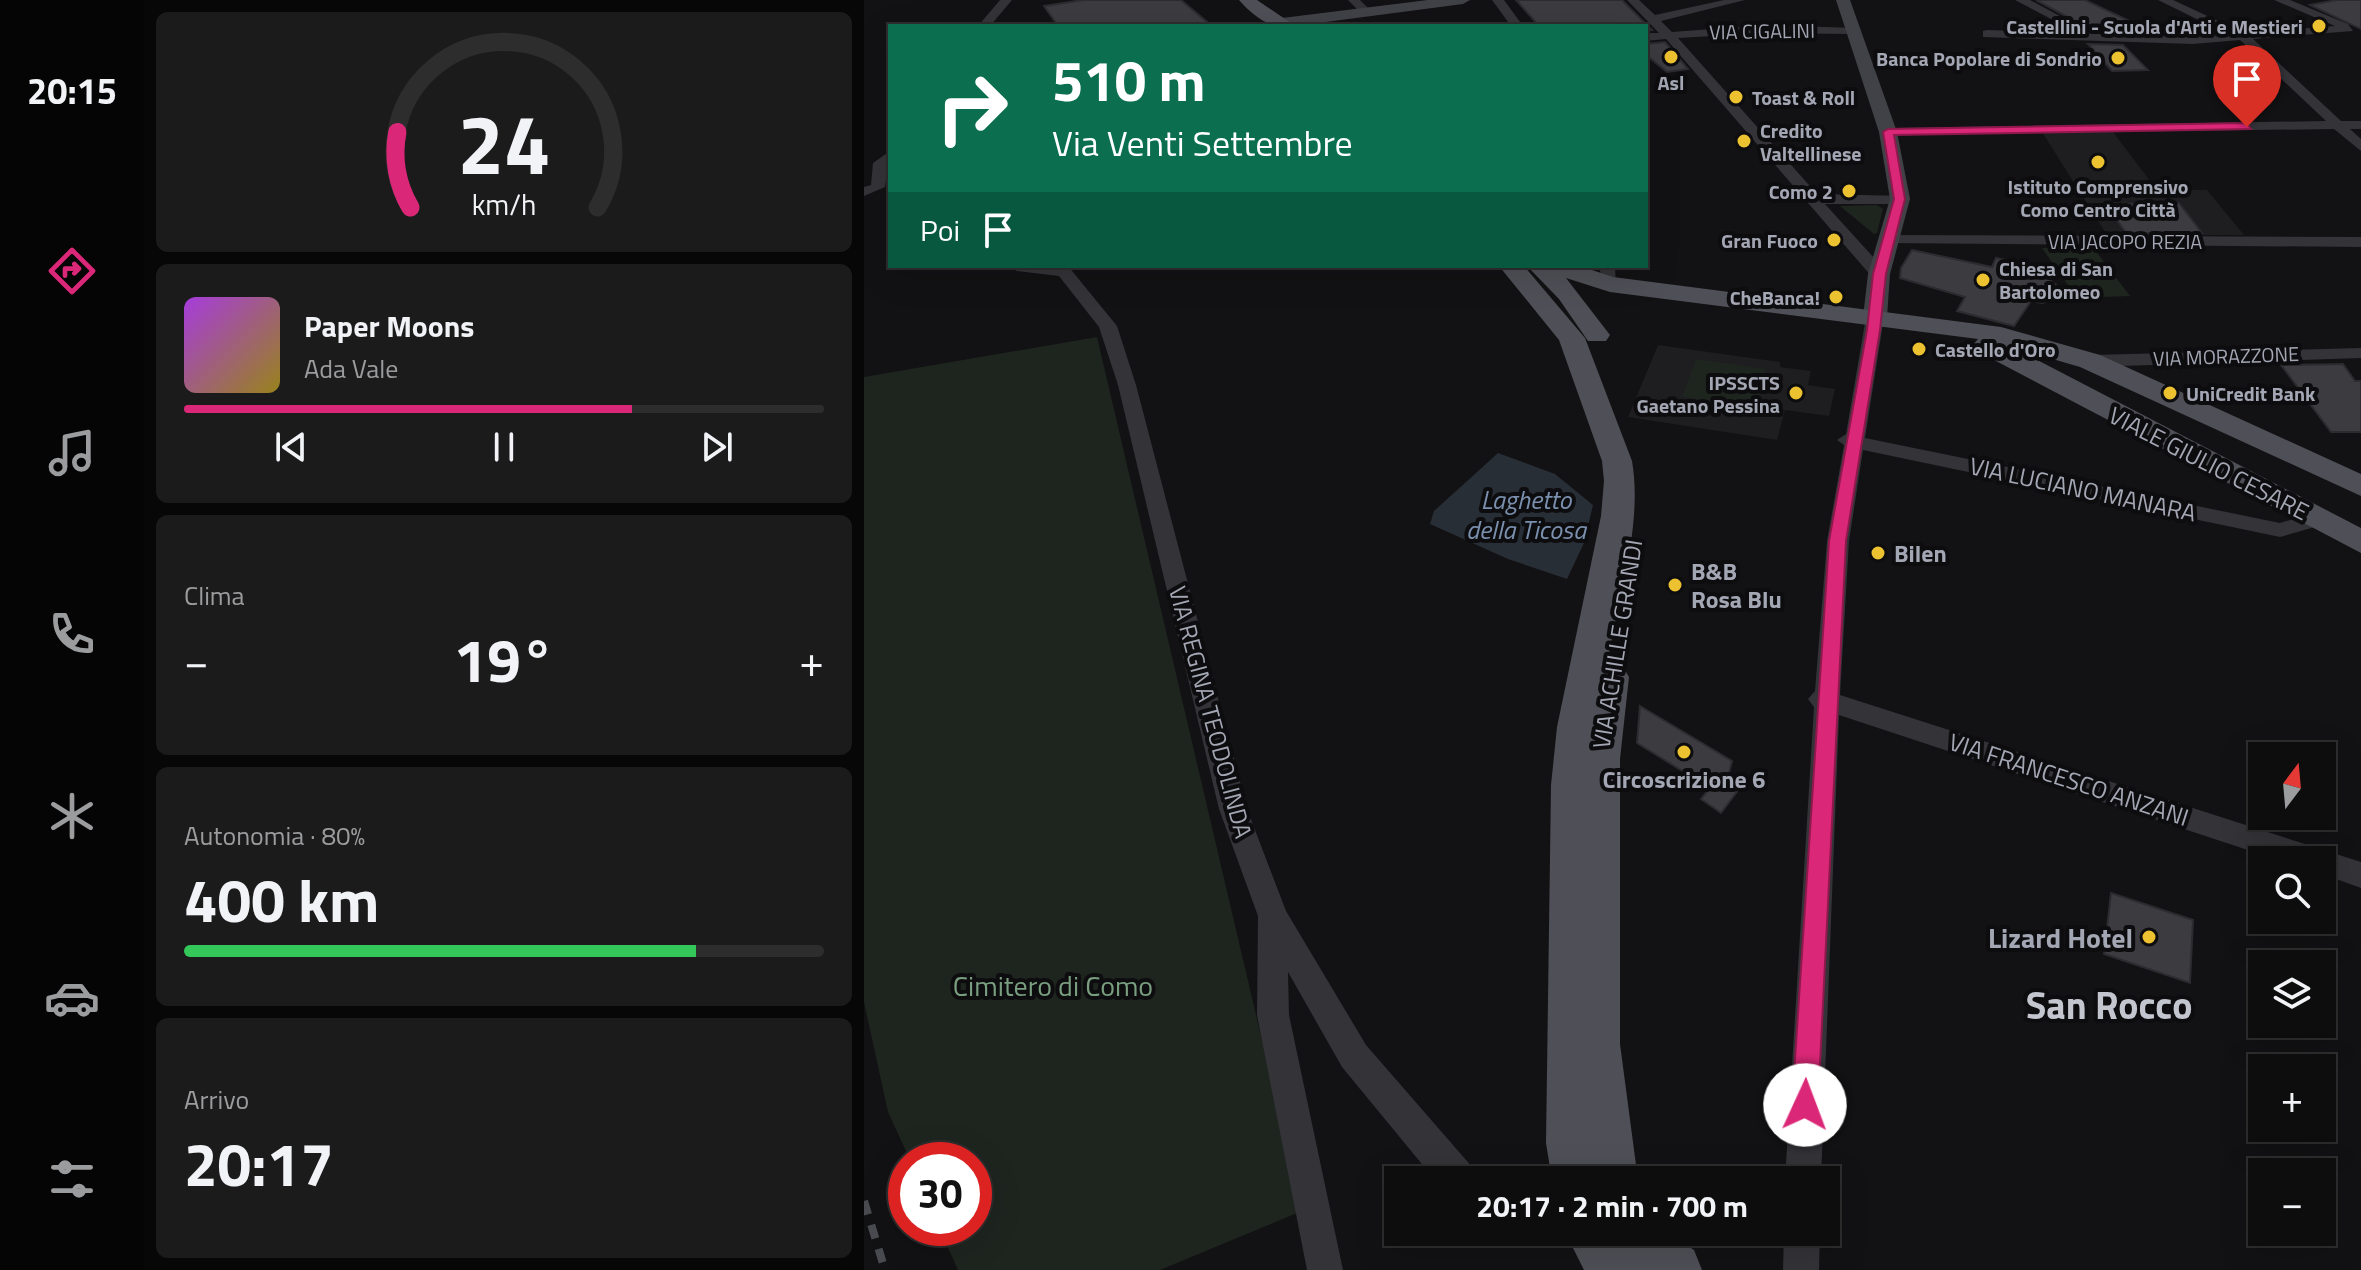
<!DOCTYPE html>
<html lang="it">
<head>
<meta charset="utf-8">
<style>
	body { margin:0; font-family:"Titillium Web",sans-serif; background:#1c1b1c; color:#f1f3f6; height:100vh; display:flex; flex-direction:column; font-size:30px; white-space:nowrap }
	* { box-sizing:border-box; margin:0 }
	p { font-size:26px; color:#9b9c9e }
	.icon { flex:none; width:44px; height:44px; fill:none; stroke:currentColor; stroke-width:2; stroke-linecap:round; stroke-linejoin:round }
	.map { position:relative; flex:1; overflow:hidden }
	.drawer { display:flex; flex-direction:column; gap:12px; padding:12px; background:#080708; width:720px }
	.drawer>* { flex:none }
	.hud { position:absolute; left:24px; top:24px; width:760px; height:244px; border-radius:0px; box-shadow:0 8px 32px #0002,0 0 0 2px #2e2d2e; background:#0b6e4f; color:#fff; overflow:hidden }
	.needle { width:52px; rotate:16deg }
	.buttons { position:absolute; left:1384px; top:742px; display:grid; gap:16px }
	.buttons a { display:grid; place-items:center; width:88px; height:88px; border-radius:0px; background:#0e0d0e; box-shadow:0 8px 32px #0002,0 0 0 2px #2e2d2e; font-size:40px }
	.speed { position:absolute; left:24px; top:1142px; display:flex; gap:16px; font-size:40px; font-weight:700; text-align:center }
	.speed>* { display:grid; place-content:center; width:104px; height:104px; border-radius:50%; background:#0e0d0e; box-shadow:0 8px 32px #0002,0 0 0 2px #2e2d2e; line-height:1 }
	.speed .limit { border:12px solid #d22; background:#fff; color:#111 }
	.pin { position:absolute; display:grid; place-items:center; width:68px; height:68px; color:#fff; margin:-82px -34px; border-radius:50% 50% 50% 0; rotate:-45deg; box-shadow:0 0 8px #0007 }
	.pin .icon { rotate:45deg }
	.me { position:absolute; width:88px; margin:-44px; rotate:2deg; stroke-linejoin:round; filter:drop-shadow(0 0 6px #0008) }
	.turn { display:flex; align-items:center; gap:28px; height:168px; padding:0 32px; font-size:36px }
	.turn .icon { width:104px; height:104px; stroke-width:2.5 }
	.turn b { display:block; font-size:56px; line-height:68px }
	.then { display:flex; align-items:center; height:76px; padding:0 32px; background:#0003; gap:16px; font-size:30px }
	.big { font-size:60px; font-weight:700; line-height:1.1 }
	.drawer .card { flex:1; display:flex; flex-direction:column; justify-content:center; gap:12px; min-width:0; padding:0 28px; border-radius:12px; background:#1c1b1c }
	.drawer .dial { align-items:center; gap:0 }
	.dial svg { height:208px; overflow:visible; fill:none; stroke:#2e2d2e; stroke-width:7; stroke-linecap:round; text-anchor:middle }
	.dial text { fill:#f1f3f6; stroke:none }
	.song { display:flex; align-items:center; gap:24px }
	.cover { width:96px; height:96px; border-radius:12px; background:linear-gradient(135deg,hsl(280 70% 55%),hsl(50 70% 35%)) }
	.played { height:8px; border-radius:4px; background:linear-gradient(90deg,#db2777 70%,#2e2d2e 70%) }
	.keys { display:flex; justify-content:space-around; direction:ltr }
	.heat { display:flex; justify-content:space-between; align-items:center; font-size:44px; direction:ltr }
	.charge { height:12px; border-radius:6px; background:linear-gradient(90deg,#34c759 80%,#2e2d2e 0) }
	.trip { position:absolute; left:520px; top:1166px; width:456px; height:80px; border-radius:0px; background:#0e0d0e; box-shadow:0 8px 32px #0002,0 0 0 2px #2e2d2e; font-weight:700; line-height:80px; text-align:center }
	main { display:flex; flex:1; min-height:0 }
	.tabs { display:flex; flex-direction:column; width:144px; justify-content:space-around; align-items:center; background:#060506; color:#9b9c9e }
	.tabs .icon { width:56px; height:56px }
	.tabs .current { color:#db2777 }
	.tabs b { font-size:36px; color:#f1f3f6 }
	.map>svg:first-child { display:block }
	.built { fill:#1e1d20 }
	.green { fill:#1e251f }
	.water { fill:#282e36 }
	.building { fill:#3c3b40; stroke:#2c2b2f; stroke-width:2 }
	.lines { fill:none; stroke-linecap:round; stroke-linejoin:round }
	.street { fill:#333338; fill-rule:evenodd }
	.secondary { fill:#414248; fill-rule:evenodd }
	.primary { fill:#4f4f57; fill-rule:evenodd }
	.rail { stroke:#4a4b51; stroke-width:8; stroke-dasharray:14 11; stroke-linecap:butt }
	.route { fill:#db2777; stroke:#8e194d; stroke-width:2 }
	.poi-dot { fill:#ecc230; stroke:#0d0c0e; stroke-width:3 }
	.labels { text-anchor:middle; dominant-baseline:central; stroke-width:8; stroke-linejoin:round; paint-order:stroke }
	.far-poi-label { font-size:20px; font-weight:bold; fill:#a3a6b3; stroke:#0d0c0e; text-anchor:end }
	.far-street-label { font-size:20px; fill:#a3a6b3; stroke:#0d0c0e }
	.street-label { font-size:24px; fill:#a3a6b3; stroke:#0d0c0e }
	.poi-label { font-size:24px; font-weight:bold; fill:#a3a6b3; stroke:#0d0c0e; text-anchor:start }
	.water-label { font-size:26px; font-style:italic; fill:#7a90ae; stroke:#0d0c0e }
	.near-poi-label { font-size:28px; font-weight:bold; fill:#a3a6b3; stroke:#0d0c0e; text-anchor:end }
	.near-park-label { font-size:28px; fill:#7a9e80; stroke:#0d0c0e }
	.near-district-label { font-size:38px; font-weight:bold; fill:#c4c6cf; stroke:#0d0c0e }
</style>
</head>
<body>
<main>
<nav class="tabs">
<b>20:15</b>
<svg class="icon current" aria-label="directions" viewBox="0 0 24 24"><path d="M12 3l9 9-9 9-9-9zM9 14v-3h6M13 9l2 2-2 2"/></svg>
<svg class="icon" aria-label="music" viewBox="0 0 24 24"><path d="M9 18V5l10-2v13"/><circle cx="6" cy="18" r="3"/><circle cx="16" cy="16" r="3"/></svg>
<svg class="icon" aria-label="phone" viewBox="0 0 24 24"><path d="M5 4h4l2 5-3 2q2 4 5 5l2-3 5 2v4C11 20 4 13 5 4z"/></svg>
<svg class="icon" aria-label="climate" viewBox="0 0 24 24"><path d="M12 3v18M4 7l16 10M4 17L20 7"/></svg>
<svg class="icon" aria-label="car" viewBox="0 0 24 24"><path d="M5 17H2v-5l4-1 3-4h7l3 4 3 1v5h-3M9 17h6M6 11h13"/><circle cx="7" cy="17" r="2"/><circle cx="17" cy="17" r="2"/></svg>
<svg class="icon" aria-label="filters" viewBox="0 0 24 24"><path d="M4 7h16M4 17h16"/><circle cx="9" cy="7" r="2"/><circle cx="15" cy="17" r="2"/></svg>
</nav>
<section class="drawer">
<div class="card dial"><svg viewBox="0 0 100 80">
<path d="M14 69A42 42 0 1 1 86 69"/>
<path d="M14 69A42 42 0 0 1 9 40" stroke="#db2777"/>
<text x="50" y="56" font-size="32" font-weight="700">24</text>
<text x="50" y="72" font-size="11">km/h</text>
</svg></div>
<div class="card">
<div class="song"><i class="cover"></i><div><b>Paper Moons</b><p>Ada Vale</p></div></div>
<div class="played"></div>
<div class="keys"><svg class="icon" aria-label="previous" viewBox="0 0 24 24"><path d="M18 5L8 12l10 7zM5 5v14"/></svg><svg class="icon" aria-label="pause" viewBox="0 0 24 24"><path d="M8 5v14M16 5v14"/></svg><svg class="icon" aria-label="next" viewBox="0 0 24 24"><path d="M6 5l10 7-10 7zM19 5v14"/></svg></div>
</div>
<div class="card"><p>Clima</p>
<div class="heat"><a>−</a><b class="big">19°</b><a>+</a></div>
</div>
<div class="card"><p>Autonomia · 80%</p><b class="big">400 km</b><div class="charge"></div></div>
<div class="card"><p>Arrivo</p><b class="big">20:17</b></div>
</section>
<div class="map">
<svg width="1497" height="1270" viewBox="0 0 1497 1270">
	<rect width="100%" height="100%" fill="#121113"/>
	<path class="built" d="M1178 132H1249L1293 190H1343L1380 235H1243Z
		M794 345 916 362V367L947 371 944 385 971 389 965 416 921 410 913 440 764 417Z"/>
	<path class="green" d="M1013 205 1019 209 1013 233 1010 234 976 206Z
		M1228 246 1266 296 1213 298 1178 248Z
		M233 337 438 1211 296 1270H94L75 1228H110V1160H46L24 1112 0 1002V377Z
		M832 359 902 369 891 408 818 397Z"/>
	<path class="water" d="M634 453 691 474 729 505 720 543 703 579 644 559 566 524 570 511Z"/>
	<path class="building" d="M219 0H317L348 26H194L180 6Z
		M652 0H758L788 30H782V26H675Z
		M1172 0H1221L1276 26 1261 28 1266 31H1230Z
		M1473 0H1497V29L1446 5Z
		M801 42 824 69 803 72 782 55V44Z
		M1224 44 1259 45 1284 70 1248 71Z
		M1315 203 1338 233H1262L1242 204Z
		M1048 250 1128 267 1132 258 1178 268 1175 277 1185 279 1205 296 1178 303 1167 301 1150 326 1093 311 1101 297 1036 278 1037 268Z
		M1479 364 1491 381H1497V432H1467L1417 365Z
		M776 706 868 761 864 777 878 785 857 813 837 799 846 788 773 743Z
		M1247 893 1329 920 1326 983 1240 954Z"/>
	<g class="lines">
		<path class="street" d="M136 0H148L126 26H114Z
			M484 0H496L508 12 498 14Z
			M628 0H640L659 26H647Z
			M763 0H775L791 15 860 0H881L797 21 808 32 902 25 992 28V32L988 34 902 33 814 38 953 194 1041 196V202L1036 204H961L1021 270V278H1009L802 39 782 41V33H795Z
			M1151 0H1166L1229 34H1363L1294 0H1309L1380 33 1471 26 1410 0H1426L1484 24 1489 31 1389 39 1477 121H1497V129H1486L1497 139V151L1470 129 1019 135 1017 132 1024 128 1462 121 1376 40 1329 44 1119 37V31L1123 30 1214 33Z
			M26 151 21 187 0 196V187L7 185 9 163Z
			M1024 235 1497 237V247L1018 243 1016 240Z
			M145 266H204L253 326 272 385 383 809 422 911 502 1045 609 1168 615 1180H571L478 1067 424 972 425 1015 479 1270H443L393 1015 394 916 355 809 254 385 235 327 195 276 153 271Z
			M735 266H751L752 288H740Z
			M1011 312 1020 317 1001 438 1416 523 1453 512 1464 519 1461 524 1416 537 999 450 985 541 976 695 1497 862V888L1458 874V860H1414L975 715 957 1180H921L950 707 944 699 951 691 963 541 980 445 973 440 982 434 1002 317Z
			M1497 348V358L1226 367 1217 361 1226 355Z
			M920 1232H956L955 1270H919Z"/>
		<path class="secondary" d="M564 0H606L599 4 431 26 410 23 418 18Z
			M972 0H986L1033 132 1046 199 1026 274 1023 317 1011 324 999 317 1004 274 1026 199 1015 132Z"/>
		<path class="primary" d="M375 0H393L427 23C409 33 387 14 375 0Z
			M635 266H660L721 338 768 461C779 523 754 602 743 664L759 667 765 677 756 759V1044L774 1180H688L682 1143 687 785 693 727 737 516 740 481 738 461 695 340Z
			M663 266H716L749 277 1137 327 1236 355 1497 474V496L1216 367 1148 347 1497 528V553L1113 351 1109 345 1114 339 746 292 702 278 746 335 742 341H724L695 299Z
			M701 1232H803L830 1250 838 1270H720Z"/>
		<path class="rail" d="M0 1201 21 1270"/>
	</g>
	<path class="route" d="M1383 123 1387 129 1030 135 1041 199 1022 274 1016 330 982 541 954 1105 950 1114 941 1117 932 1114 928 1105 965 541 1003 330 1009 274 1030 199 1019 132 1024 129Z"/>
	<g class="poi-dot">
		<circle cx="1455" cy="26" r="8"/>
		<circle cx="807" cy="57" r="8"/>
		<circle cx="1254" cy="58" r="8"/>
		<circle cx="872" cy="97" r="8"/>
		<circle cx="880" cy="141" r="8"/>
		<circle cx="1234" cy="162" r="8"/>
		<circle cx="985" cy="191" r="8"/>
		<circle cx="970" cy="240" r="8"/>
		<circle cx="1119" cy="280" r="8"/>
		<circle cx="972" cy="297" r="8"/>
		<circle cx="1055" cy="349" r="8"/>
		<circle cx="932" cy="393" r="8"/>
		<circle cx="1306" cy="393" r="8"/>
		<circle cx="1014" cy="553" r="8"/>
		<circle cx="811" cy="585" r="8"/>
		<circle cx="820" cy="752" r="8"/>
		<circle cx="1285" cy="937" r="8"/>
	</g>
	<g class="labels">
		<g class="far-poi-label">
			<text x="1439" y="26">Castellini - Scuola d'Arti e Mestieri</text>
			<text x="1238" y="58">Banca Popolare di Sondrio</text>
			<text x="807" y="82" text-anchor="middle">Asl</text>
			<text x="888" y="97" text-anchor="start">Toast &amp; Roll</text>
			<text x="896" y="130" text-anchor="start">Credito<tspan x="896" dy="23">Valtellinese</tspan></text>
			<text x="1234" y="186" text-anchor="middle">Istituto Comprensivo<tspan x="1234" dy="23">Como Centro Città</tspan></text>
			<text x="969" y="191">Como 2</text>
			<text x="954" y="240">Gran Fuoco</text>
			<text x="1135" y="268" text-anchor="start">Chiesa di San<tspan x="1135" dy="23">Bartolomeo</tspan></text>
			<text x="956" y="297">CheBanca!</text>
			<text x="1071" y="349" text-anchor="start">Castello d'Oro</text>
			<text x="916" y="382">IPSSCTS<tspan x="916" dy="23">Gaetano Pessina</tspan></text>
			<text x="1322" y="393" text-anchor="start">UniCredit Bank</text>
		</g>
		<g class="far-street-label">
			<text transform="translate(898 31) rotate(-1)">VIA CIGALINI</text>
			<text x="1261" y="241">VIA JACOPO REZIA</text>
			<text transform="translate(1362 356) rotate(-2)">VIA MORAZZONE</text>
		</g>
		<g class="street-label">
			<text transform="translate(1345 463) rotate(27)">VIALE GIULIO CESARE</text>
			<text transform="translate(1219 489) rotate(12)">VIA LUCIANO MANARA</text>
			<text transform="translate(753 644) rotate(-81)">VIA ACHILLE GRANDI</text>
			<text transform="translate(347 712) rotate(75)">VIA REGINA TEODOLINDA</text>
			<text transform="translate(1205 779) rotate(18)">VIA FRANCESCO ANZANI</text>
		</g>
		<g class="poi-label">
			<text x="1030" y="553">Bilen</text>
			<text x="827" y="571">B&amp;B<tspan x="827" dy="28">Rosa Blu</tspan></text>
			<text x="820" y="779" text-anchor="middle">Circoscrizione 6</text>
		</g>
		<g class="water-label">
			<text x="662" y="499">Laghetto<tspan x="662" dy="30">della Ticosa</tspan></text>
		</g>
		<g class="near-poi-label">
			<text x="1269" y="937">Lizard Hotel</text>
		</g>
		<g class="near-park-label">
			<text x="189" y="985">Cimitero di Como</text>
		</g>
		<g class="near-district-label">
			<text x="1245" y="1005">San Rocco</text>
		</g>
	</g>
</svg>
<div class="buttons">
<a><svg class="needle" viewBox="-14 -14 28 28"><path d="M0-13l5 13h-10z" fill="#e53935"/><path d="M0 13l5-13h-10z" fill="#9b9c9e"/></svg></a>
<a><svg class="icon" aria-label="search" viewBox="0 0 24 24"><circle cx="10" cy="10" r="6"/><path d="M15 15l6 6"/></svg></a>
<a><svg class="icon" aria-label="layers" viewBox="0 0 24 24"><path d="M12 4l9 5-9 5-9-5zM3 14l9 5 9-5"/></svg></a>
<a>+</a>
<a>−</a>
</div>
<div class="speed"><div class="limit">30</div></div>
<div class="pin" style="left:1383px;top:127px;background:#d93025"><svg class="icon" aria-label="arrive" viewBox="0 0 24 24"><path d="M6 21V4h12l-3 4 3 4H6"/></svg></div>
<svg class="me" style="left:941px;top:1105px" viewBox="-20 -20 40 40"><circle r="19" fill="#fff"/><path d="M0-13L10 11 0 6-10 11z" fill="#db2777"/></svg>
<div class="trip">20:17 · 2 min · 700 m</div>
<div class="hud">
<div class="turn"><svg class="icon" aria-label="right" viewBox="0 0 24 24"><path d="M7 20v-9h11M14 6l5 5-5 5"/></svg><div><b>510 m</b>Via Venti Settembre</div></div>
<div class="then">Poi<svg class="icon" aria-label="arrive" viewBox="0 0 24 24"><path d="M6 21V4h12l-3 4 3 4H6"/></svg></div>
</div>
</div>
</main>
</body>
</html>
